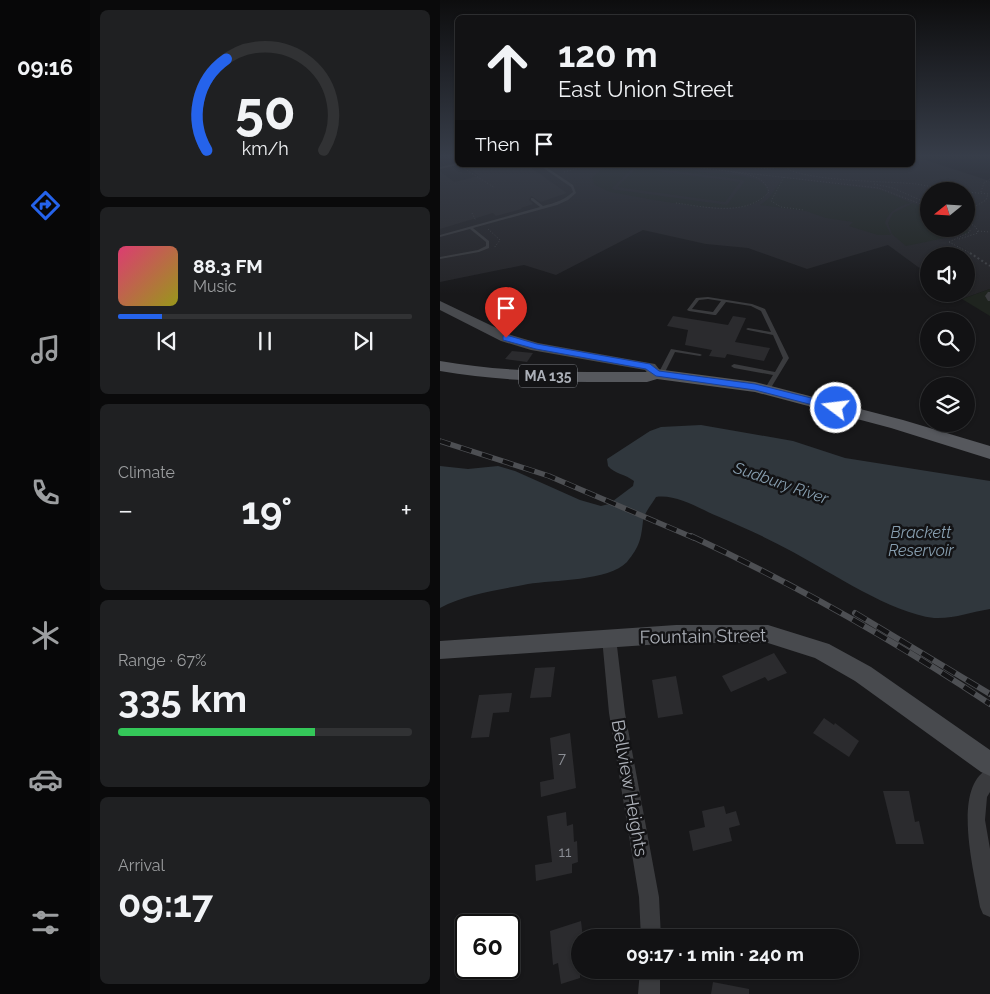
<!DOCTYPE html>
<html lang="en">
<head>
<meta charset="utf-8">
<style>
	body { margin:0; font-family:Raleway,sans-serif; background:#1f2022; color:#f1f3f6; height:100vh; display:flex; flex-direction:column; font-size:19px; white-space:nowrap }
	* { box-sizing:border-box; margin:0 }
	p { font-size:16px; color:#9c9ea0 }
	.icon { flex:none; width:28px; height:28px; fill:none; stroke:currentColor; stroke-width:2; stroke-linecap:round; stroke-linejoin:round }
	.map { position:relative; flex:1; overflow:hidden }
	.drawer { display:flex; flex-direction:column; gap:10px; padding:10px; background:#0a0a0b; width:350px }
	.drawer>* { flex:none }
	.hud { position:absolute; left:15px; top:15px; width:460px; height:152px; border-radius:8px; box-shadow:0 1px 4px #0004,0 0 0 1px #313234; background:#121214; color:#f1f3f6; overflow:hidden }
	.needle { width:32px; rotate:252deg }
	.fabs { position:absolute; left:480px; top:182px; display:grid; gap:10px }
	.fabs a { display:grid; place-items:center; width:55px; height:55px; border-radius:50%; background:#121214; box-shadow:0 1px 4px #0004,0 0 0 1px #313234; font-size:25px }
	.speed { position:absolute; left:15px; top:914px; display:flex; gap:10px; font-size:25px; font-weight:700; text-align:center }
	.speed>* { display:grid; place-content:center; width:65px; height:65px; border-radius:50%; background:#121214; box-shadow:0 1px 4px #0004,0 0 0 1px #313234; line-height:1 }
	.speed .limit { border:2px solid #111; border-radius:8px; background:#fff; color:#111 }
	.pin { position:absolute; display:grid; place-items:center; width:42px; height:42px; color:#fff; margin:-51px -21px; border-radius:50% 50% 50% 0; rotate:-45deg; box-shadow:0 0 5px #0007 }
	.pin .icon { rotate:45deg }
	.me { position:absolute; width:55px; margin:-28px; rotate:285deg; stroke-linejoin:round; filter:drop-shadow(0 0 4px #0008) }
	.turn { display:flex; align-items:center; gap:18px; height:105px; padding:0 20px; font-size:22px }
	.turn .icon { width:65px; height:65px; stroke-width:2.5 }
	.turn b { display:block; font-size:35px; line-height:42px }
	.then { display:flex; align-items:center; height:48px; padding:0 20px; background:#0003; gap:10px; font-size:19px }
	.big { font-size:38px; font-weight:700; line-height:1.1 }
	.drawer .widget { flex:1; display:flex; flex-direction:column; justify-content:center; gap:8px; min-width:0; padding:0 18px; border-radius:8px; background:#1f2022 }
	.drawer .dial { align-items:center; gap:0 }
	.dial svg { height:130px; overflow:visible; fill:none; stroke:#313234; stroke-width:7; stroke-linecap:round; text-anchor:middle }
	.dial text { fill:#f1f3f6; stroke:none }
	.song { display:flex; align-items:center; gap:15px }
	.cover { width:60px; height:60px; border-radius:8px; background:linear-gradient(135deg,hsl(340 70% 55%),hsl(60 70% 35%)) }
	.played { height:5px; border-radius:2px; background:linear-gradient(90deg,#2563eb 15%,#313234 15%) }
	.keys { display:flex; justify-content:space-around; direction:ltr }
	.heat { display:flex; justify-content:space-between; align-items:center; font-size:28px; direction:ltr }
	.charge { height:8px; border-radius:4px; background:linear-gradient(90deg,#34c759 67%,#313234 0) }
	.trip { position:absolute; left:131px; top:929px; width:288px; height:50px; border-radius:25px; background:#121214; box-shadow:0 1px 4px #0004,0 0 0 1px #313234; font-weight:700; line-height:50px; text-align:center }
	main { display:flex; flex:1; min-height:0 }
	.dock { display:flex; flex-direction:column; width:90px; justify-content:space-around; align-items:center; background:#070708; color:#9c9ea0 }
	.dock .icon { width:35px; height:35px }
	.dock .on { color:#2563eb }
	.dock b { font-size:22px; color:#f1f3f6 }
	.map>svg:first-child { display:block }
	.built { fill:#242427; fill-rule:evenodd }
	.green { fill:#1f241f; fill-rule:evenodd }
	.water { fill:#30373d }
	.building { fill:#2b2b2e }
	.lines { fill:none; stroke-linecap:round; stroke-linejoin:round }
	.path-far1 { stroke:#404245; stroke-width:1; stroke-dasharray:1 2; stroke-linecap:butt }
	.path { stroke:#404245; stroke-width:2; stroke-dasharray:2 2.5; stroke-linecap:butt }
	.lane { fill:#3a3b3e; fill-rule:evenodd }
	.street { fill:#3a3b3e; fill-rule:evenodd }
	.secondary { fill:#484a4e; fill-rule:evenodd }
	.primary { fill:#56585d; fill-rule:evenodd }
	.rail-far1-casing { stroke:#4d4f53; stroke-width:5.5 }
	.rail-casing { stroke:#4d4f53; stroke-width:6 }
	.rail-far1 { stroke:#131315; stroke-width:4; stroke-dasharray:11; stroke-linecap:butt }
	.rail { stroke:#131315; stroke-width:4.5; stroke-dasharray:13; stroke-linecap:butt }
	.route { fill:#2563eb; stroke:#184099 }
	.labels { text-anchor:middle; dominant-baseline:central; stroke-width:5; stroke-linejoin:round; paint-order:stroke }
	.shield { fill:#131315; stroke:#7e8187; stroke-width:1 }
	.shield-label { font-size:14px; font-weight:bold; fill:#acb0b8 }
	.near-number-label { font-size:15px; fill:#8b8e95 }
	.water-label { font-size:16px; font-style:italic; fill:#879eaf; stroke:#131315 }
	.near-street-label { font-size:18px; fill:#acb0b8; stroke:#131315 }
</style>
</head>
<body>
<main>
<nav class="dock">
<b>09:16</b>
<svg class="icon on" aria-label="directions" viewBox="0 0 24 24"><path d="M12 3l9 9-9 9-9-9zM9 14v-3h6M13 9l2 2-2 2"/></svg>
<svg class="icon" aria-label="music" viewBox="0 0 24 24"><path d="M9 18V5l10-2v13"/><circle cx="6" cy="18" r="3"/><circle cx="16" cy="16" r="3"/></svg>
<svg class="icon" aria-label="phone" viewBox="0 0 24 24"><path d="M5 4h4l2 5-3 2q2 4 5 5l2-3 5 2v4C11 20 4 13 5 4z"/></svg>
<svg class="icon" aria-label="climate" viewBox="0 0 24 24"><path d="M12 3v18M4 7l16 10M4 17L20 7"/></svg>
<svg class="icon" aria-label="car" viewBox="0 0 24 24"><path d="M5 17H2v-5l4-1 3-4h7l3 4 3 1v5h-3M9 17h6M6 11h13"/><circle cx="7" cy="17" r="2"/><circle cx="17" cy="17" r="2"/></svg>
<svg class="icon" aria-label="filters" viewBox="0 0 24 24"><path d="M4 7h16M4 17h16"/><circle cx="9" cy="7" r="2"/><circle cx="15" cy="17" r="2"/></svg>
</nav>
<section class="drawer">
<div class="widget dial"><svg viewBox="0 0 100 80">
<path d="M14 69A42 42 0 1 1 86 69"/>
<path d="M14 69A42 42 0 0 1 26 13" stroke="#2563eb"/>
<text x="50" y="56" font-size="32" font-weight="700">50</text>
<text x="50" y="72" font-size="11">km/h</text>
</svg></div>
<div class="widget">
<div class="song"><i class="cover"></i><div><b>88.3 FM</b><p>Music</p></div></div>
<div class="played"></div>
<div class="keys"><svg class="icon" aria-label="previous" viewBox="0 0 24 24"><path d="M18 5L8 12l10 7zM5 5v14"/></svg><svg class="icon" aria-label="pause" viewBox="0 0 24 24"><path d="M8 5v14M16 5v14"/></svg><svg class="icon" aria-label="next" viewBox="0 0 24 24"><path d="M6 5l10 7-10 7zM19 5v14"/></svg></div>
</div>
<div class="widget"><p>Climate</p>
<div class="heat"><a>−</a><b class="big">19°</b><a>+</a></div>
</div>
<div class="widget"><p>Range · 67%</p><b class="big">335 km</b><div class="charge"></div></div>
<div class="widget"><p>Arrival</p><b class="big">09:17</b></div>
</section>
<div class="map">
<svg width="550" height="994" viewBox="0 0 550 994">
	<rect width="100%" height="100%" fill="#18181a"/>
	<path class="built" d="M0 155H17L18 165H472L473 156 550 181V289L522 299 515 294H526V256H489V275L448 245 367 269 308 248 266 244 203 230 116 275 84 265 0 282ZM489 191H526V229H489Z"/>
	<path class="green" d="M177 165C209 165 240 169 272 173 286 174 301 175 314 179 338 188 325 202 307 206 276 213 204 198 170 192L155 185 152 178 162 169ZM195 166 297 179 305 181 287 205 171 189Z
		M196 168 300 182 285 202 177 187Z
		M343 178 442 190 471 203C459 206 448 211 445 223L451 235H438L409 226 413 222 386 218 366 211 320 205 328 199Z
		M473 203 489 210V229H526V227L529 233 466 246 452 234 448 223 453 213Z
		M550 289V316L522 299Z"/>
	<path class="water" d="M261 425 353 441 405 458 550 481V609C531 612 514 619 494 618 451 613 392 573 353 552 328 538 302 527 277 516 258 508 236 494 216 497 212 504 204 513 203 521 201 539 200 546 187 562 169 581 113 580 88 584 59 590 26 594 0 608V466L28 469 58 466 75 471 140 500 161 506 169 504 193 486 194 481C185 474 175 474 168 466L167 459 210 431 221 427Z"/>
	<path class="building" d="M40 165H87L127 193 101 202 91 196 89 200 93 204 81 208 82 209 56 216 53 213 0 229V171L14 182 39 176 28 168Z
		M233 316 288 325 293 316 306 318 295 342 330 348 324 361 287 354 285 358 269 356 272 350 245 345 248 330 227 326Z
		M72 351 93 353 87 362 65 359Z
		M334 653 347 673 328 681 325 677 291 692 282 676Z
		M115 667 111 697 90 698 95 668Z
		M236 676 243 714 218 718 212 680Z
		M72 693 69 712 53 713 49 737 31 738 39 695Z
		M384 718 394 725 395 723 419 741 409 757 373 733Z
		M130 733 136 788 101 797 100 782 114 779 110 738Z
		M443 791H469L475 822 479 821 484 844H456Z
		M284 806 286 814 296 811 300 825 289 828 292 841 253 851 249 831 265 827 262 811Z
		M126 812 127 826 133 824 134 842 137 841 138 862 132 864V873L96 881 95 865 112 862 107 816Z
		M141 921 143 938H140V978L121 984 118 963 113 965 110 931Z
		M273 982 309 989V994H271Z"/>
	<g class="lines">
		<path class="path-far1" d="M234 165 438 188 489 207
			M285 165 330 169 344 166
			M343 165C356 182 452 181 476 184 489 186 502 189 515 191
			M22 167 55 188
			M124 172 151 165
			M344 177 331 201 341 207 364 210
			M434 184 453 188 489 204
			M526 192 549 194
			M541 192 544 183 550 179
			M236 203C266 207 306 217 329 192 324 175 306 174 291 172
			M526 212 546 200 548 194
			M32 213 36 221
			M48 229 60 240 54 248
			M538 231 550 232
			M519 239 538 233 536 227 526 221
			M509 242 532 254
			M509 242 530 232V228L526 224"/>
		<path class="path" d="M530 253 550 266"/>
		<path class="lane" d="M18 163V165L0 169V167Z
			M99 165H103L133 185 136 193 128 200 117 205 33 228 49 241V248L39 252 0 259V257L38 250 46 246V242L30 229 0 237V235L100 207 91 200V198H93L103 206C115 203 124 200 133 192L131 187Z
			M548 292H550V301H548L545 296Z
			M268 297 312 304 325 309 349 358 329 391 327 392 324 390 333 375 294 368 291 366 294 364 335 372 343 358 333 335 308 330 306 329 308 328 331 332 321 311 311 306 286 302 276 315H274L249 311 247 310 256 298ZM268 299 281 301 273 312 252 309 259 300Z
			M231 349 260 354 262 355 260 356 235 352 224 374 221 376 219 375 218 374Z"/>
		<path class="street" d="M169 632 174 633 176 638 185 713 219 897 221 938H201L199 897 169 713 162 638 164 633Z
			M550 768V792L547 797 545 820 550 849V917L543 914 540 907C535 874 510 785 550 768Z
			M200 970H220V994H198Z"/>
		<path class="secondary" d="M0 301 71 335 98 343 215 364 223 374 216 378 211 377 205 370 91 350 61 341 0 310Z
			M236 625H328L389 644 431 667 550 750V776L541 772 415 681 375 658 328 643H236L0 659V641Z"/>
		<path class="primary" d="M0 361C68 373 136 372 206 372L216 369 315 382 463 420 550 446V459L451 428 315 392 217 379 207 382C137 382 69 383 0 371Z"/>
		<defs>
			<path id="rail-far1" d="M0 441 109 476 254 538"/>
			<path id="rail" d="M251 536C354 584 455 641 550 704
				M415 613 550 694"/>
		</defs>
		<use href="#rail-far1" class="rail-far1-casing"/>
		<use href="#rail" class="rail-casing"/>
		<use href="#rail-far1" class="rail-far1"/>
		<use href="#rail" class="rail"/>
	</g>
	<linearGradient id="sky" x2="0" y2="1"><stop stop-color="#0d0d0e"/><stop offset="0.53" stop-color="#373d49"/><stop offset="1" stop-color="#373d49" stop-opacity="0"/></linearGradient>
	<rect width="550" height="294" fill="url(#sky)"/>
	<path class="route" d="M66 335 97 344 210 364 219 371 315 384 399 405 400 408 396 411 315 390 216 376 206 369 96 349 63 340V336Z"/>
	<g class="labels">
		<rect class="shield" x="79" y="364.5" width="58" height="23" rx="4"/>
		<g class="shield-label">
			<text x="108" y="376">MA 135</text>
		</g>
		<g class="near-number-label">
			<text x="122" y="758">7</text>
			<text x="125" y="852">11</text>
		</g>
		<g class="water-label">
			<text transform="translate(341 483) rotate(19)">Sudbury River</text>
			<text x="481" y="532">Brackett<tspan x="481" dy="18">Reservoir</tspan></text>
		</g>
		<g class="near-street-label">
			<text transform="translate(263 636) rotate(-1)">Fountain Street</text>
			<text transform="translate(190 788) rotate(80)">Bellview Heights</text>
		</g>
	</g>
</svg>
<div class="fabs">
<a><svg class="needle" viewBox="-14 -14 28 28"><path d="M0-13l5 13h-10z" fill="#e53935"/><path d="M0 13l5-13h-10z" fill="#9c9ea0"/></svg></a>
<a><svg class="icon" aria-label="sound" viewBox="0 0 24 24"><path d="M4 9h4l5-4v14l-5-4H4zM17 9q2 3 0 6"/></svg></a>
<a><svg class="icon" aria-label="search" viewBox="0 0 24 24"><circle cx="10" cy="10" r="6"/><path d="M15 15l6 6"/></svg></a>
<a><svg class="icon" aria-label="layers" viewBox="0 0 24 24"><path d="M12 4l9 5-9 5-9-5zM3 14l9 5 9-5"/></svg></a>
</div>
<div class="speed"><div class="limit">60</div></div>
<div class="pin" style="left:66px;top:338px;background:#d93025"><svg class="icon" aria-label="arrive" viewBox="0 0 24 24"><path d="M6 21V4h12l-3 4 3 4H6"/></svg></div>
<svg class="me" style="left:396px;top:408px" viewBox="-20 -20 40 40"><circle r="17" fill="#2563eb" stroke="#fff" stroke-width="3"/><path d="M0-11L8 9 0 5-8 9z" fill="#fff"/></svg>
<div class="trip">09:17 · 1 min · 240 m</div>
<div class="hud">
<div class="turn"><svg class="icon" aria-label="ahead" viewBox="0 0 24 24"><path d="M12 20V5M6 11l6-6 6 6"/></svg><div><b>120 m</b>East Union Street</div></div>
<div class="then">Then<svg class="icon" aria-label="arrive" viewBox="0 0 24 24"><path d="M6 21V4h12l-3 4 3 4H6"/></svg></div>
</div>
</div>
</main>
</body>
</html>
